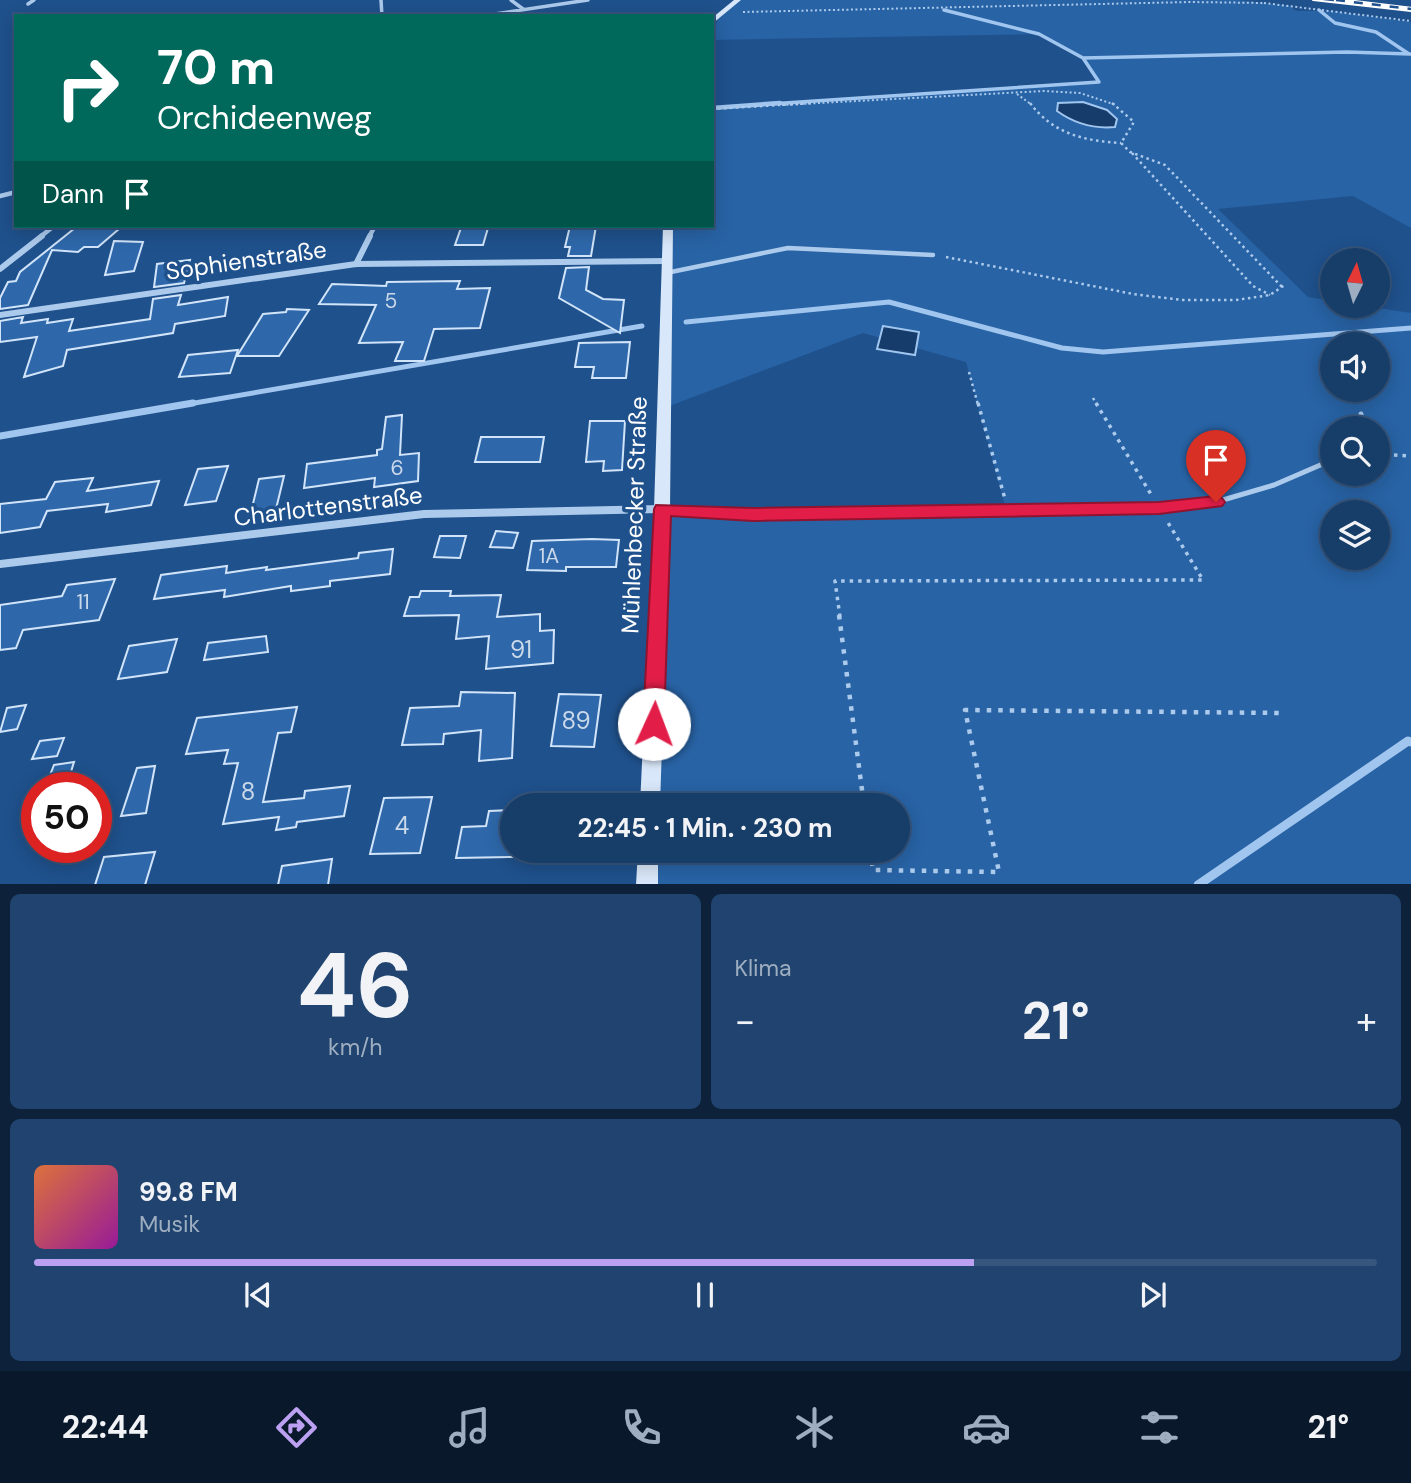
<!DOCTYPE html>
<html lang="de">
<head>
<meta charset="utf-8">
<style>
	body { margin:0; font-family:"DM Sans",sans-serif; background:#20446f; color:#f1f3f6; height:100vh; display:flex; flex-direction:column; font-size:26px; white-space:nowrap }
	* { box-sizing:border-box; margin:0 }
	p { font-size:23px; color:#9eaec0 }
	.icon { flex:none; width:38px; height:38px; fill:none; stroke:currentColor; stroke-width:2; stroke-linecap:round; stroke-linejoin:round }
	.map { position:relative; height:884px; overflow:hidden }
	.side { display:flex; flex-direction:column; gap:10px; padding:10px; background:#0d223a; flex:1 }
	.side>* { flex:none }
	.banner { position:absolute; left:14px; top:14px; width:700px; height:214px; border-radius:0px; box-shadow:0 4px 18px #0003,0 0 0 2px #36567d; background:#00695c; color:#fff; overflow:hidden }
	.needle { width:46px; rotate:5deg }
	.tools { position:absolute; left:1320px; top:248px; display:grid; gap:14px }
	.tools a { display:grid; place-items:center; width:70px; height:70px; border-radius:50%; background:#173d69; box-shadow:0 4px 18px #0003,0 0 0 2px #36567d; font-size:35px }
	.speed { position:absolute; left:21px; top:772px; display:flex; gap:14px; font-size:35px; font-weight:700; text-align:center }
	.speed>* { display:grid; place-content:center; width:91px; height:91px; border-radius:50%; background:#173d69; box-shadow:0 4px 18px #0003,0 0 0 2px #36567d; line-height:1 }
	.speed .limit { border:10px solid #d22; background:#fff; color:#111 }
	.pin { position:absolute; display:grid; place-items:center; width:60px; height:60px; color:#fff; margin:-72px -30px; border-radius:50% 50% 50% 0; rotate:-45deg; box-shadow:0 0 7px #0007 }
	.pin .icon { rotate:45deg }
	.me { position:absolute; width:77px; margin:-38px; rotate:2deg; stroke-linejoin:round; filter:drop-shadow(0 0 5px #0008) }
	.turn { display:flex; align-items:center; gap:24px; height:147px; padding:0 28px; font-size:32px }
	.turn .icon { width:91px; height:91px; stroke-width:2.5 }
	.turn b { display:block; font-size:49px; line-height:60px }
	.then { display:flex; align-items:center; height:66px; padding:0 28px; background:#0003; gap:14px; font-size:26px }
	.big { font-size:52px; font-weight:700; line-height:1.1 }
	.side .card { flex:1; display:flex; flex-direction:column; justify-content:center; gap:10px; min-width:0; padding:0 24px; border-radius:10px; background:#20446f }
	.side .dial { align-items:center; gap:0 }
	.dial b { font-size:91px; line-height:1 }
	.song { display:flex; align-items:center; gap:21px }
	.cover { width:84px; height:84px; border-radius:10px; background:linear-gradient(135deg,hsl(20 70% 55%),hsl(300 70% 35%)) }
	.played { height:7px; border-radius:4px; background:linear-gradient(90deg,#bca0f2 70%,#36567d 70%) }
	.keys { display:flex; justify-content:space-around; direction:ltr }
	.heat { display:flex; justify-content:space-between; align-items:center; font-size:38px; direction:ltr }
	.side .tiles { flex:1; display:grid; gap:10px; grid-template-columns:1fr 1fr }
	.card:last-child { grid-column:span 2 }
	.trip { position:absolute; left:500px; top:793px; width:410px; height:70px; border-radius:35px; background:#173d69; box-shadow:0 4px 18px #0003,0 0 0 2px #36567d; font-weight:700; line-height:70px; text-align:center }
	.tab-bar { display:flex; height:112px; justify-content:space-around; align-items:center; background:#09182a; color:#9eaec0 }
	.tab-bar .icon { width:49px; height:49px }
	.tab-bar .current { color:#bca0f2 }
	.tab-bar b { font-size:32px; color:#f1f3f6 }
	.map>svg:first-child { display:block }
	.green { fill:#2863a5; fill-rule:evenodd }
	.water { fill:#153c6b; stroke:#a0c5ee; stroke-width:2 }
	.lines { fill:none; stroke-linecap:round; stroke-linejoin:round }
	.stream-far4 { stroke:#a0c5ee; stroke-width:3.5 }
	.stream-far3 { stroke:#a0c5ee; stroke-width:4.5 }
	.stream-far2 { stroke:#a0c5ee; stroke-width:5 }
	.stream-far1 { stroke:#a0c5ee; stroke-width:7 }
	.stream { stroke:#a0c5ee; stroke-width:9 }
	.building { fill:#2e68aa; stroke:#d1e4f9; stroke-width:2 }
	.path-far3 { stroke:#accaec; stroke-width:2; stroke-dasharray:2 2.5; stroke-linecap:butt }
	.path-far2 { stroke:#accaec; stroke-width:2.5; stroke-dasharray:2.5 3.5; stroke-linecap:butt }
	.path-far1 { stroke:#accaec; stroke-width:3.5; stroke-dasharray:3.5 5; stroke-linecap:butt }
	.path { stroke:#accaec; stroke-width:4.5; stroke-dasharray:4.5 7; stroke-linecap:butt }
	.lane-far1 { stroke:#accaec; stroke-width:4.5 }
	.lane { stroke:#accaec; stroke-width:5 }
	.street-far3 { stroke:#accaec; stroke-width:3.5 }
	.street-far2 { stroke:#accaec; stroke-width:4.5 }
	.street-far1 { stroke:#accaec; stroke-width:6 }
	.street { stroke:#accaec; stroke-width:8 }
	.secondary { fill:#d8e7f9; fill-rule:evenodd }
	.tram { stroke:#fff; stroke-width:2 }
	.rail-casing { stroke:#fff; stroke-width:4.5 }
	.rail { stroke:#1f518c; stroke-width:2.5; stroke-dasharray:9; stroke-linecap:butt }
	.route { fill:#e11d48; stroke:#92132f; stroke-width:2 }
	.labels { text-anchor:middle; dominant-baseline:central; stroke-width:7; stroke-linejoin:round; paint-order:stroke }
	.number-label { font-size:21px; fill:#cbd9ea }
	.street-label { font-size:24px; fill:#fff; stroke:#1f518c }
	.near-number-label { font-size:24px; fill:#cbd9ea }
</style>
</head>
<body>
<div class="map">
<svg width="1411" height="885" viewBox="0 0 1411 885">
	<rect width="100%" height="100%" fill="#1f518c"/>
	<path class="green" d="M738 0H1238L1290 6 1296 11H1330L1411 22V228L1353 196 1218 209 1308 297 1332 301V306H1366L1411 313V884L648 885 650 851 898 850V805H653L670 514 754 517 1006 509 966 362 863 333 664 408 668 226H712V108L1099 82 1083 58 1039 34 712 40 719 15ZM1332 345H1377V390H1332ZM1332 429H1377V474H1332ZM1332 513H1377V558H1332Z"/>
	<path class="water" d="M1083 102 1107 110 1117 119 1115 127C1093 129 1075 124 1057 111L1058 103Z
		M883 326 919 332 915 355 877 349Z"/>
	<g class="lines">
		<path class="stream-far4" d="M944 10 1039 34 1083 58
			M1319 10 1335 23 1376 32 1409 54
			M754 105 1099 82 1083 58 1347 52 1410 54"/>
		<path class="stream-far3" d="M712 108 780 103"/>
		<path class="stream-far2" d="M686 322 889 302 1062 348 1103 352 1411 328
			M183 405 642 326"/>
		<path class="stream-far1" d="M0 436 193 403"/>
		<path class="stream" d="M1198 885 1408 741 1411 742"/>
	</g>
	<path class="building" d="M570 226H596L591 256H568L570 247H565Z
		M75 228 119 229 98 247H84L78 252 52 250 28 305 0 309V298L8 282 16 281 20 272Z
		M461 228H488L483 245H455Z
		M114 241 143 242 134 271 105 275Z
		M190 260 184 283 154 287 157 264Z
		M589 267 586 290 603 299 624 300 620 333 559 298 566 268Z
		M460 281 457 289 490 288 480 328 434 329 424 361H395L403 342 359 343 376 305 319 304 332 284 386 286 387 282Z
		M181 295 178 305 228 297 225 316 175 324 173 333 67 350 63 366 24 377 37 337 0 342V321L23 317 21 323 48 319 47 323 73 319 69 331 150 319 153 299Z
		M287 309 309 310 279 356H237L263 314 286 312Z
		M630 342 626 378H592L594 367H575L579 343Z
		M238 350 230 373 179 377 188 355Z
		M402 415 400 455 419 453 418 481 374 487 375 478 304 488 307 464 377 455V450L382 449 386 417Z
		M590 421H625L622 470 603 471 604 461 586 462Z
		M481 437H544L540 462H475Z
		M228 466 216 501 185 505 198 469Z
		M284 476 276 509 251 512 259 479Z
		M93 478 87 491 159 481 151 505 106 512 108 504 47 511 40 527 0 533V504L46 499 55 482Z
		M496 531 518 533 513 548 490 547Z
		M440 536H466L460 558 434 557Z
		M592 539 619 540 616 567H566V571L527 570 532 541Z
		M393 549 390 574 330 581V586L291 591V586L224 597 225 590 154 599 161 575 227 566 226 573 267 567 266 570 358 558 359 553Z
		M115 579 99 620 23 630 16 648 0 650V605L62 596 67 585Z
		M421 591H451L450 596 501 595 497 617 540 614V631L554 630 553 663 486 669 489 636 456 639 459 615 404 616 410 597H419Z
		M266 636 268 652 204 660 208 643Z
		M177 639 167 672 118 679 129 646Z
		M461 692 515 693 512 758 479 761 481 730 444 734 443 744 402 745 410 708 459 706Z
		M559 694 601 695 594 747 551 746Z
		M26 705 17 729 0 732 7 708Z
		M297 707 291 732 278 733 263 802 304 798 305 791 350 786 344 816 297 822 296 827 276 830 279 817 223 824 238 763 224 764 228 750 186 754 197 718Z
		M64 738 57 756 32 759 40 741Z
		M74 762 66 788H45L54 765Z
		M155 766 146 813 121 816 137 768Z
		M432 797 420 853 370 854 384 798Z
		M513 810V857L456 858 462 827 486 826 489 811Z
		M155 852 145 885H95L104 857Z
		M332 859 328 885H278L282 866Z"/>
	<g class="lines">
		<path class="path-far3" d="M1264 3 1411 21
			M743 12 1190 2 1265 3
			M1017 94 1032 105
			M782 105 1043 91 1080 93 1116 105"/>
		<path class="path-far2" d="M1030 103C1053 134 1085 141 1121 143
			M1112 103 1134 122 1121 143 1130 152 1165 165 1282 287
			M712 109 814 103
			M1132 153 1253 286 1270 295
			M946 257 1133 294 1182 300H1236L1270 295 1286 284
			M969 372 978 405
			M1093 398 1097 405"/>
		<path class="path-far1" d="M978 403 1005 499
			M1096 403 1152 496
			M1377 454 1411 456
			M840 617 835 581 1203 580 1167 521"/>
		<path class="path" d="M839 615 864 805
			M870 850 873 870 999 872 965 710 1284 713"/>
		<path class="lane-far1" d="M666 273 788 248 933 255"/>
		<path class="lane" d="M1361 414 1363 429
			M666 509 753 515 1159 508 1216 502 1274 485 1332 460"/>
		<path class="street-far3" d="M381 0 382 16
			M511 0 523 9
			M28 4 34 0
			M481 16 588 0"/>
		<path class="street-far2" d="M0 196 16 192
			M40 237 54 226
			M369 237 375 226"/>
		<path class="street-far1" d="M356 264 370 236
			M0 269 42 236
			M0 315 356 264 667 261"/>
		<path class="street" d="M0 564 424 514 661 509"/>
		<path class="secondary" d="M734 0H741L712 24V18Z
			M663 226H673L670 509 660 805H640L654 509Z
			M638 850H658V885H636Z"/>
		<path class="tram" d="M1313 0 1411 11"/>
		<defs>
			<path id="rail" d="M1336 0 1411 9"/>
		</defs>
		<use href="#rail" class="rail-casing"/>
		<use href="#rail" class="rail"/>
	</g>
	<path class="route" d="M1216 496 1222 498 1225 502 1222 506 1159 514 753 521 671 516 664 724 661 731 654 734 646 731 643 724 654 509 656 505 753 508 1159 502Z"/>
	<g class="labels">
		<g class="number-label">
			<text x="391" y="301">5</text>
			<text x="397" y="468">6</text>
			<text x="549" y="556">1A</text>
			<text x="83" y="602">11</text>
		</g>
		<g class="street-label">
			<text transform="translate(246 260) rotate(-8)">Sophienstraße</text>
			<text transform="translate(328 506) rotate(-7)">Charlottenstraße</text>
			<text transform="translate(634 515) rotate(-88)">Mühlenbecker Straße</text>
		</g>
		<g class="near-number-label">
			<text x="521" y="649">91</text>
			<text x="576" y="720">89</text>
			<text x="248" y="791">8</text>
			<text x="402" y="825">4</text>
		</g>
	</g>
</svg>
<div class="tools">
<a><svg class="needle" viewBox="-14 -14 28 28"><path d="M0-13l5 13h-10z" fill="#e53935"/><path d="M0 13l5-13h-10z" fill="#9eaec0"/></svg></a>
<a><svg class="icon" aria-label="sound" viewBox="0 0 24 24"><path d="M4 9h4l5-4v14l-5-4H4zM17 9q2 3 0 6"/></svg></a>
<a><svg class="icon" aria-label="search" viewBox="0 0 24 24"><circle cx="10" cy="10" r="6"/><path d="M15 15l6 6"/></svg></a>
<a><svg class="icon" aria-label="layers" viewBox="0 0 24 24"><path d="M12 4l9 5-9 5-9-5zM3 14l9 5 9-5"/></svg></a>
</div>
<div class="speed"><div class="limit">50</div></div>
<div class="pin" style="left:1216px;top:502px;background:#d93025"><svg class="icon" aria-label="arrive" viewBox="0 0 24 24"><path d="M6 21V4h12l-3 4 3 4H6"/></svg></div>
<svg class="me" style="left:654px;top:724px" viewBox="-20 -20 40 40"><circle r="19" fill="#fff"/><path d="M0-13L10 11 0 6-10 11z" fill="#e11d48"/></svg>
<div class="trip">22:45 · 1 Min. · 230 m</div>
<div class="banner">
<div class="turn"><svg class="icon" aria-label="right" viewBox="0 0 24 24"><path d="M7 20v-9h11M14 6l5 5-5 5"/></svg><div><b>70 m</b>Orchideenweg</div></div>
<div class="then">Dann<svg class="icon" aria-label="arrive" viewBox="0 0 24 24"><path d="M6 21V4h12l-3 4 3 4H6"/></svg></div>
</div>
</div>
<section class="side">
<div class="tiles">
<div class="card dial"><b>46</b><p>km/h</p></div>
<div class="card"><p>Klima</p>
<div class="heat"><a>−</a><b class="big">21°</b><a>+</a></div>
</div>
<div class="card">
<div class="song"><i class="cover"></i><div><b>99.8 FM</b><p>Musik</p></div></div>
<div class="played"></div>
<div class="keys"><svg class="icon" aria-label="previous" viewBox="0 0 24 24"><path d="M18 5L8 12l10 7zM5 5v14"/></svg><svg class="icon" aria-label="pause" viewBox="0 0 24 24"><path d="M8 5v14M16 5v14"/></svg><svg class="icon" aria-label="next" viewBox="0 0 24 24"><path d="M6 5l10 7-10 7zM19 5v14"/></svg></div>
</div>
</div>
</section>
<nav class="tab-bar">
<b>22:44</b>
<svg class="icon current" aria-label="directions" viewBox="0 0 24 24"><path d="M12 3l9 9-9 9-9-9zM9 14v-3h6M13 9l2 2-2 2"/></svg>
<svg class="icon" aria-label="music" viewBox="0 0 24 24"><path d="M9 18V5l10-2v13"/><circle cx="6" cy="18" r="3"/><circle cx="16" cy="16" r="3"/></svg>
<svg class="icon" aria-label="phone" viewBox="0 0 24 24"><path d="M5 4h4l2 5-3 2q2 4 5 5l2-3 5 2v4C11 20 4 13 5 4z"/></svg>
<svg class="icon" aria-label="climate" viewBox="0 0 24 24"><path d="M12 3v18M4 7l16 10M4 17L20 7"/></svg>
<svg class="icon" aria-label="car" viewBox="0 0 24 24"><path d="M5 17H2v-5l4-1 3-4h7l3 4 3 1v5h-3M9 17h6M6 11h13"/><circle cx="7" cy="17" r="2"/><circle cx="17" cy="17" r="2"/></svg>
<svg class="icon" aria-label="filters" viewBox="0 0 24 24"><path d="M4 7h16M4 17h16"/><circle cx="9" cy="7" r="2"/><circle cx="15" cy="17" r="2"/></svg>
<b>21°</b>
</nav>
</body>
</html>
